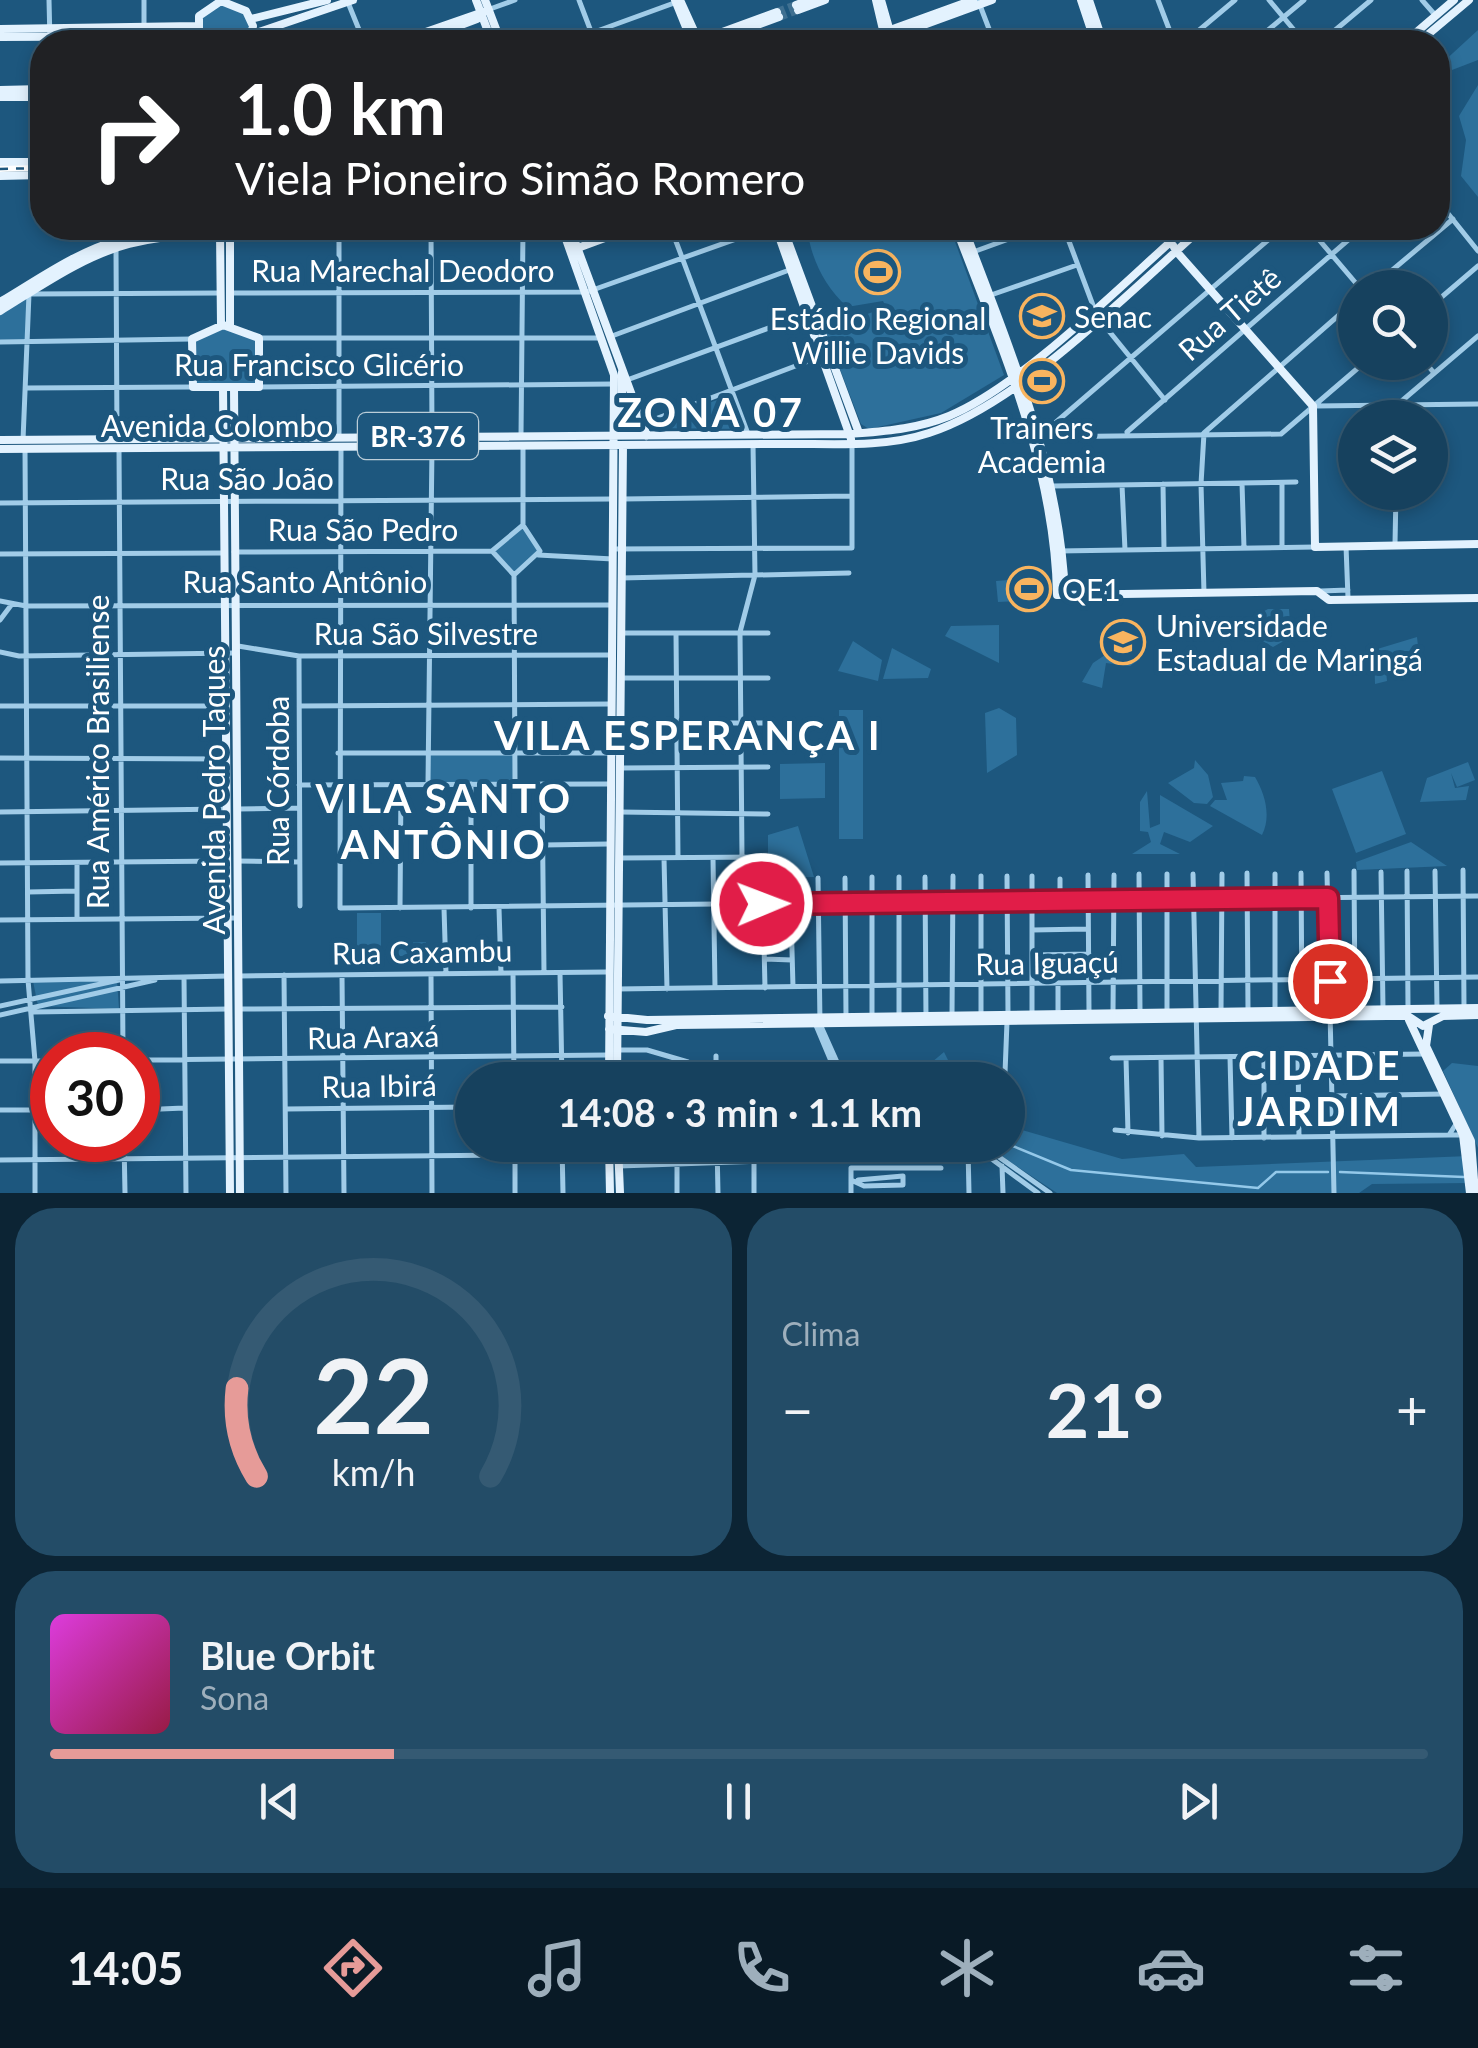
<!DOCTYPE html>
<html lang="pt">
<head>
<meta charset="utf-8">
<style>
	body { margin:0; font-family:Lato,sans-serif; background:#234c67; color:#f1f3f6; height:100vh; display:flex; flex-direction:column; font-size:38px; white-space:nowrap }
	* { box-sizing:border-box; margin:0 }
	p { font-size:32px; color:#9eafbc }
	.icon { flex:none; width:55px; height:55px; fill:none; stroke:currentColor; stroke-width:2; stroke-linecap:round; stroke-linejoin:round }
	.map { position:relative; height:1193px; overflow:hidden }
	.side { display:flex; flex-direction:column; gap:15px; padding:15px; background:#0c2434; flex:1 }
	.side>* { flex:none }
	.top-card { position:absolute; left:30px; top:30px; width:1420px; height:210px; border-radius:40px; box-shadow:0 5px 15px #0003,0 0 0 2px #355a73; background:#202124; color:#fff; overflow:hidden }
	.controls { position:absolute; left:1338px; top:270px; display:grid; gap:20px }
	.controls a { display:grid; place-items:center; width:110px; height:110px; border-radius:50%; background:#16415e; box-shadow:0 5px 15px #0003,0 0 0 2px #355a73; font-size:50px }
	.speed { position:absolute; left:30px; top:1032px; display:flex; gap:20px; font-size:50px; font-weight:700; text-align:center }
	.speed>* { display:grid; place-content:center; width:130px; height:130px; border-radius:50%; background:#16415e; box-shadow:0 5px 15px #0003,0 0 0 2px #355a73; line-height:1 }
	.speed .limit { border:15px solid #d22; background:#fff; color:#111 }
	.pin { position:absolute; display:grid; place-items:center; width:85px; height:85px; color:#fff; margin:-42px; border:5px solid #fff; border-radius:50%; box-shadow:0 2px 10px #0007 }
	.me { position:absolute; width:110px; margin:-55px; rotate:89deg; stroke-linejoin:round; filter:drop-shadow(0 0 8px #0008) }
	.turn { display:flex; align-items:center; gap:35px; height:210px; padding:0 40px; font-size:45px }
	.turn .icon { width:130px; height:130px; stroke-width:2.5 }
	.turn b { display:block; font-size:70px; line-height:85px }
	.big { font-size:75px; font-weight:700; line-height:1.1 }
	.side .widget { flex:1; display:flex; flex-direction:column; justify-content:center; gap:15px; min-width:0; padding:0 35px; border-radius:40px; background:#234c67 }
	.side .dial { align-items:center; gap:0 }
	.dial svg { height:260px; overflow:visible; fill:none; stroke:#355a73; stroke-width:7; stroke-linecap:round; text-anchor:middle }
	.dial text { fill:#f1f3f6; stroke:none }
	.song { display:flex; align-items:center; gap:30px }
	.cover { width:120px; height:120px; border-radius:15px; background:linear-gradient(135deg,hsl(300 70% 55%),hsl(340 70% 35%)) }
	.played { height:10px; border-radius:5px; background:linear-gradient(90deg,#e69b98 25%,#355a73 25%) }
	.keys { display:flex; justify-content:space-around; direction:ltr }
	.heat { display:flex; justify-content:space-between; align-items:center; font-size:55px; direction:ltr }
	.side .tiles { flex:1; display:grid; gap:15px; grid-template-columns:1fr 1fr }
	.widget:last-child { grid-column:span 2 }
	.trip { position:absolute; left:455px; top:1062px; width:570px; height:100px; border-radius:50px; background:#16415e; box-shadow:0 5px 15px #0003,0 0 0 2px #355a73; font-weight:700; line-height:100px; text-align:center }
	.dock { display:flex; height:160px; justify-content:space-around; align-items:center; background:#091a26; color:#9eafbc }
	.dock .icon { width:70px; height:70px }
	.dock .current { color:#e69b98 }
	.dock b { font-size:45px; color:#f1f3f6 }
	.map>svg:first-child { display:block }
	.green { fill:#2d709b }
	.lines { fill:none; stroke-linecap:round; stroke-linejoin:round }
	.stream { stroke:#94c9ea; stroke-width:2.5 }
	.major-tunnel { stroke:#3f7091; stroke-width:8; stroke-dasharray:8 4; stroke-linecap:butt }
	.minor { stroke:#a1cce8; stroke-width:5 }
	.major { stroke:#e3f2fe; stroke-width:8 }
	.rail-casing { stroke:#fff; stroke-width:6 }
	.rail { stroke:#1d577e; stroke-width:2.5; stroke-dasharray:8; stroke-linecap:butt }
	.route-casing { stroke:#92132f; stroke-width:25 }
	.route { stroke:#e11d48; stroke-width:18 }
	.labels { text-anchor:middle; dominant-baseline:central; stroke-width:10; stroke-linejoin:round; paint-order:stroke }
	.shield { fill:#1d577e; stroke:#bbcdd8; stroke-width:2.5 }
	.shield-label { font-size:28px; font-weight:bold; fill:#fff }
	.street-label { font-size:30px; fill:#fff; stroke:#1d577e }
	.poi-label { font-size:30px; fill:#fff; stroke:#1d577e; text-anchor:start }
	.district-label { font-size:40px; font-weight:bold; letter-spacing:2.5px; fill:#fff; stroke:#1d577e }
</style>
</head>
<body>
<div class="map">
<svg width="1478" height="1193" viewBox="0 0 1478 1193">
	<rect width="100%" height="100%" fill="#1d577e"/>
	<path class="green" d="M230 1 251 19 249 42H199L202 11Z
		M1478 30V60L1439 75 1441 64Z
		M1478 85V197L1461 176 1466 140 1459 116Z
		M807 228H950L1004 375 941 413 869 429 861 424 825 330 886 307 883 301 847 307C824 285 811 259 807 228Z
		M29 294 27 342H0V311Z
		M221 325 259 338V387H193L192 339Z
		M730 395 743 429 652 428 651 425Z
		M523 525 540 551 514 575 492 551Z
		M1035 578 1036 600 998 602 996 581Z
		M1268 609H1289L1291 637 1273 647 1249 633V619Z
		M999 625V663L945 636 951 626Z
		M1417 637 1419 656 1386 670 1387 681 1375 684 1374 650Z
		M853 641 882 660 878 681 838 671Z
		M892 648 931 669 928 678 883 679Z
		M1111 651 1137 653 1140 659 1130 666 1106 663 1102 688 1082 682 1093 663Z
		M999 708 1016 718 1017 755 987 773 985 713Z
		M839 710H863V839H839Z
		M429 753H515V783H428Z
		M1195 760 1208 775 1213 797 1207 804 1194 803 1168 783 1194 768Z
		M1468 762 1475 780 1457 787 1451 773 1455 788 1469 786 1466 800 1420 802 1427 778Z
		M825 763V798L780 799V764Z
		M1382 771 1406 834 1356 853 1332 789Z
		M1244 776 1255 777C1264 792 1272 815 1262 835L1210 806 1215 800H1227L1221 783 1243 781Z
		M1147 791 1150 828 1160 824V795L1213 826 1190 842 1164 832 1160 844 1180 854H1132L1151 842 1148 832 1140 831V802Z
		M798 826 814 877 768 878V835Z
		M1411 842 1447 866 1357 870 1356 862Z
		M357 913H381V947H357Z
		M426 942V964L394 965V943Z
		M117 980 119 1009 38 1006 33 981Z
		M944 1052 958 1080H914L913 1078Z
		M1452 1063 1478 1066V1148L1443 1071Z
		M1008 1126 1122 1159 1184 1154 1196 1167 1469 1156 1470 1183 1372 1184 1359 1193H1057L985 1145H1008Z"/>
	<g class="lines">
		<path class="stream" d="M1008 1144 1071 1170 1258 1188 1276 1172H1328
			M1340 1172 1464 1177"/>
		<path class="major-tunnel" d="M777 12 796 5
			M779 17 798 10"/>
		<path class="minor" d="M49 0 50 42
			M144 0V27
			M347 0 364 42
			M579 0 595 42
			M978 0 994 42
			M1158 0 1174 42
			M1269 0 1304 42
			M1422 0 1436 16
			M490 9 515 0
			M567 42 677 2
			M1185 42 1235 0
			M1254 42 1304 0
			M1321 42 1371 0
			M1438 201 1478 251
			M431 228 432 435
			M671 228 748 434
			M1064 228 1094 308
			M1309 228 1360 288
			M339 234V436
			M116 249 117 438
			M973 252 1039 228
			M1371 288 1453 219
			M232 293 587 292 767 228
			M32 294 221 293
			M991 295 1077 265
			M1430 307 1478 266
			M1100 320 1165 400
			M612 336 792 269
			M259 338H601
			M0 342 192 339
			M1425 362 1434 373
			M627 380 807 314
			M259 387 613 384
			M25 388 192 387
			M1316 406 1478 404
			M1397 418V405L1478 336
			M642 424 822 356
			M1127 432 1362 228
			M1041 435 1282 228
			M521 436 523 228
			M1038 437 1281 434 1365 362
			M23 440 29 294
			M341 447 340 908 1478 896
			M25 448 28 980 35 1061V1193
			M119 449 123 1055
			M1242 483 1244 548
			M1282 483V547
			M1163 484 1164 549
			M1122 485 1125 550
			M1053 486 1296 482
			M622 499 852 496
			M0 503 612 499
			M523 525 540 551 514 575 492 551Z
			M523 525V446
			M1395 544 1396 492
			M1346 546 1348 598
			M612 549 852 548V445
			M1058 551 1315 547
			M234 552 492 551
			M0 554 225 553
			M538 555 613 559
			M514 575 515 782
			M621 578 849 573
			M1321 591 1348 590
			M1204 593 1201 484 1204 433 1355 301
			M0 601 26 606 611 605
			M0 620 12 604
			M621 633H768
			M676 633 678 858
			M238 646 299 656 611 655
			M0 652 19 656 235 653
			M299 656 300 906
			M622 678H768
			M0 706H226
			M299 706 610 704
			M621 723H768
			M338 753H615
			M0 758 227 759
			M621 768 768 767
			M428 783 432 447
			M542 784 544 973
			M299 785 608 784
			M238 809 299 808
			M0 812 227 809
			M620 812 768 814
			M543 845 608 844
			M742 857 740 632 755 575 753 444
			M620 858 762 857 765 988
			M664 858 667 989
			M713 858 715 988
			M237 861 299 862
			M0 863 227 861
			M77 863V919
			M1463 870 1464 1007
			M1354 871 1355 1008
			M1407 871 1408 1008
			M1435 871 1437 1008
			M1381 872 1383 1009
			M1247 873 1248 1010
			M1301 873 1302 1010
			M1327 873 1334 1193
			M1139 874 1140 1011
			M1167 874V1011
			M1193 874 1199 1138
			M1088 875 1089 1012
			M981 876V1014
			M1007 876 1008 1014
			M1032 876V1013
			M872 877V1016
			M899 877V1016
			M925 877 926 1019
			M790 878 793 987
			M818 878 820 1024 845 1080
			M845 878 846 1017
			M1060 879V901
			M28 892 77 891
			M400 908 401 784
			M444 908 446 974
			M471 908V784
			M499 908 501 973
			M0 920 237 918
			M1032 930 1088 929
			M764 933H791
			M1032 955 1089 954
			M765 959 792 960
			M513 973 514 1080
			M560 973 562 1080
			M431 974 432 1193
			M284 975 286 1193
			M342 975 344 1193
			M240 976 607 972
			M184 977 186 1193
			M0 981 229 976
			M1058 984V1014
			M617 989 1478 977
			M0 1006 119 980
			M240 1009 562 1007
			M1221 1011 1222 874
			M1275 1011V874
			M33 1012 228 1009
			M1113 1012 1114 875
			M0 1015 155 980
			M952 1015 953 876
			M815 1023 839 1080
			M618 1050H647L688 1062 692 1080
			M716 1056V1080
			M1298 1056 1299 1137
			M1230 1057 1232 1138
			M1264 1057V1138
			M1112 1058 1424 1054
			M1126 1058 1128 1133
			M1161 1058 1162 1136
			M138 1060 608 1055
			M0 1061H52
			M1005 1073 1007 1022
			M1333 1096 1443 1094
			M286 1109 472 1107
			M0 1110H52
			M138 1110 184 1108
			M1456 1124 1449 1135H1464
			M1115 1130 1199 1138 1449 1135
			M124 1140 125 1193
			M562 1145 563 1193
			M717 1145 718 1193
			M754 1145V1193
			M965 1145 989 1157 1038 1193
			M982 1145 1050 1193
			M968 1148 969 1193
			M0 1160 612 1154
			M677 1164V1193
			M619 1166 851 1158
			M1002 1166 1003 1193
			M851 1168H941
			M851 1180 864 1186 903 1185V1176L858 1180
			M515 1193V1145
			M851 1193V1168"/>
		<path class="major" d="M476 0 492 42
			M485 0 501 42
			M675 0 692 42
			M680 0 699 42
			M876 0 884 34
			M881 0 893 42
			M1081 0 1095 42
			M1089 0 1103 42
			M796 5 809 0
			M798 10 825 0
			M251 19 327 0
			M0 29 196 26
			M253 34 353 0
			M0 37 196 36
			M199 42V16L221 1 246 11 253 26 249 42
			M397 42 489 10
			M416 42 477 19
			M695 42 777 12
			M712 42 779 17
			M857 42 973 0
			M877 42 992 0
			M1405 42 1454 0
			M1419 42 1469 0
			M0 90 42 89
			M0 97H42
			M0 162H42
			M0 176 42 175
			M562 228 614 375 609 1080
			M570 228 647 436
			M776 228 851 439
			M783 228 859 433
			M956 228C1001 346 1055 467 1057 595L1317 591 1329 600 1478 598
			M964 228C1009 347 1060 467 1065 595
			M1164 228 1176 251 1313 406 1315 547 1478 544
			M220 232 221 325
			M572 240 607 228
			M575 249 632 228
			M0 302C39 279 77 251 122 239 199 219 281 236 359 228
			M0 311C41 286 83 256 129 244 219 221 314 244 405 228
			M223 325 259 338V387H193L192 339Z
			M230 326V230
			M223 387 230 1193
			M234 387 240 1193
			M614 416 622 407V372
			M0 440 851 434C885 431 917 429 949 416 1022 386 1124 282 1186 228
			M0 449 777 444C826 443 881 449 929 433 1020 404 1129 292 1202 228
			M608 1016 647 1020 1478 1008
			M1409 1020 1463 1135 1470 1193
			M1429 1025 1426 1046 1471 1141 1475 1193
			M609 1029 646 1032 676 1025 1387 1016H1408L1423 1026 1443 1016 1478 1015
			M617 1080 623 445
			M609 1145 610 1193
			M618 1145 620 1193"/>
		<defs>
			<path id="rail" d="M0 169 42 168"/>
		</defs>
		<use href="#rail" class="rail-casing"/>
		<use href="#rail" class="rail"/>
	</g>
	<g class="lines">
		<defs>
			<path id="route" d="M762 904 1328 898 1330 981"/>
		</defs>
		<use href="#route" class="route-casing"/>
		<use href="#route" class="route"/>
	</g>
	<defs>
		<symbol id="stadium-ring" viewBox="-11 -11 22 22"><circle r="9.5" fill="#1d577e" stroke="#f8b45f" stroke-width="1.5"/><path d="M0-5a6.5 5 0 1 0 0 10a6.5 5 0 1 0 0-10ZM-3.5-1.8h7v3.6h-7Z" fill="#f8b45f"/></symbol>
		<symbol id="university-ring" viewBox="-11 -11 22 22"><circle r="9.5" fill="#1d577e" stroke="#f8b45f" stroke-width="1.5"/><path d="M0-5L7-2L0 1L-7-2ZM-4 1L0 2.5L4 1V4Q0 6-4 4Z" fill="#f8b45f"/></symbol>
	</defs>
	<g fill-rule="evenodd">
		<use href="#stadium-ring" x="853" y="247" width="50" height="50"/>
		<use href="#university-ring" x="1017" y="291" width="50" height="50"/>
		<use href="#stadium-ring" x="1017" y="356" width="50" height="50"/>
		<use href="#stadium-ring" x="1004" y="564" width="50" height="50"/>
		<use href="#university-ring" x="1098" y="617" width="50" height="50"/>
	</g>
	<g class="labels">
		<rect class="shield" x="358" y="413" width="120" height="46" rx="8"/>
		<g class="shield-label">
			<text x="418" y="436">BR-376</text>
		</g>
		<g class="street-label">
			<text x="403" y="270">Rua Marechal Deodoro</text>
			<text transform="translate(1229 313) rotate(-41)">Rua Tietê</text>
			<text x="319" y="364">Rua Francisco Glicério</text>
			<text x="217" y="425">Avenida Colombo</text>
			<text x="247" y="478">Rua São João</text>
			<text x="363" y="529">Rua São Pedro</text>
			<text x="305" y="581">Rua Santo Antônio</text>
			<text x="426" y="633">Rua São Silvestre</text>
			<text transform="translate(97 752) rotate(-90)">Rua Américo Brasiliense</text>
			<text transform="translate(277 781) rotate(-90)">Rua Córdoba</text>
			<text transform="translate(213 790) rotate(-90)">Avenida Pedro Taques</text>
			<text transform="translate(422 951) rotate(-1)">Rua Caxambu</text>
			<text transform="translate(1047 962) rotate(-1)">Rua Iguaçú</text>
			<text transform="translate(373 1036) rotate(-1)">Rua Araxá</text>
			<text transform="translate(379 1085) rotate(-1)">Rua Ibirá</text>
		</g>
		<g class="poi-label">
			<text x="1074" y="316">Senac</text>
			<text x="878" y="318" text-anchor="middle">Estádio Regional<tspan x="878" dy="34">Willie Davids</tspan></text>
			<text x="1042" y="427" text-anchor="middle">Trainers<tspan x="1042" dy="34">Academia</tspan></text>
			<text x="1062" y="589">QE1</text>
			<text x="1156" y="625">Universidade<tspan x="1156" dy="34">Estadual de Maringá</tspan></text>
		</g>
		<g class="district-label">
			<text x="711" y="412">ZONA 07</text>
			<text x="688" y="735">VILA ESPERANÇA I</text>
			<text x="444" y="798">VILA SANTO<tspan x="444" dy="46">ANTÔNIO</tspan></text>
			<text x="1320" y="1065">CIDADE<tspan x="1320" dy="46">JARDIM</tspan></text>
		</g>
	</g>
</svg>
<div class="controls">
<a><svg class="icon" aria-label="search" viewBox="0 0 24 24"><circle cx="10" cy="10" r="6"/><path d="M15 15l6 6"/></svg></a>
<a><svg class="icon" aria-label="layers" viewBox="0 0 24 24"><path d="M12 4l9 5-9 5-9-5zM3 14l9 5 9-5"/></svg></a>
</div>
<div class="speed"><div class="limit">30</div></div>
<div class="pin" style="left:1330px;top:981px;background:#d93025"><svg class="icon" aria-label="arrive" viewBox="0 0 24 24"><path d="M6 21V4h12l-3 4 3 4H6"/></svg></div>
<svg class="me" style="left:762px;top:904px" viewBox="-20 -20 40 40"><circle r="17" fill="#e11d48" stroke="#fff" stroke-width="3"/><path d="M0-11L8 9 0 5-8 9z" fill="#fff"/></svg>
<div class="trip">14:08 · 3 min · 1.1 km</div>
<div class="top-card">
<div class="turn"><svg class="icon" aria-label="right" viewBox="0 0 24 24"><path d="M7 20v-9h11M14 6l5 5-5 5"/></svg><div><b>1.0 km</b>Viela Pioneiro Simão Romero</div></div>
</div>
</div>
<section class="side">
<div class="tiles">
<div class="widget dial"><svg viewBox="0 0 100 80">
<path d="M14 69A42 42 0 1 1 86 69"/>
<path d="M14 69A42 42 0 0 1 8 42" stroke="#e69b98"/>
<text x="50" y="56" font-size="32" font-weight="700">22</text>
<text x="50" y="72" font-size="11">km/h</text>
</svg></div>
<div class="widget"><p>Clima</p>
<div class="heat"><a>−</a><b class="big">21°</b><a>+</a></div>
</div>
<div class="widget">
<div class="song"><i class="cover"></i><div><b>Blue Orbit</b><p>Sona</p></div></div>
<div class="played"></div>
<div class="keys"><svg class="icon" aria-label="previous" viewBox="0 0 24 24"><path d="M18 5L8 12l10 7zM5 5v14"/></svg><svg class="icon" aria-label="pause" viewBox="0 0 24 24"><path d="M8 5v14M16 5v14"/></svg><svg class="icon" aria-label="next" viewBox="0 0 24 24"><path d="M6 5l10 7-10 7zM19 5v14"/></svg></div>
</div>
</div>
</section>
<nav class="dock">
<b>14:05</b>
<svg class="icon current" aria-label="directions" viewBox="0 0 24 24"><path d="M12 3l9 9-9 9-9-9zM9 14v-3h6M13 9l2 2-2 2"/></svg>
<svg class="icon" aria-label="music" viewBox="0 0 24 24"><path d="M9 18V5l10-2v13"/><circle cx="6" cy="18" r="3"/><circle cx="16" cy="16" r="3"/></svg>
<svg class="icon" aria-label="phone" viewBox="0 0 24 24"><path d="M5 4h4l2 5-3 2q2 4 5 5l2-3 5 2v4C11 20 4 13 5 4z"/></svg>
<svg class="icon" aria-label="climate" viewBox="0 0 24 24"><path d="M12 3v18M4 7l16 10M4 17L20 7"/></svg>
<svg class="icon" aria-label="car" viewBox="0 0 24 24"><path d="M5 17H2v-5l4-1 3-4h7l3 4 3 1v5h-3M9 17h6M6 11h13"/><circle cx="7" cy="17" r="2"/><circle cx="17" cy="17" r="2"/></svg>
<svg class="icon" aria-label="filters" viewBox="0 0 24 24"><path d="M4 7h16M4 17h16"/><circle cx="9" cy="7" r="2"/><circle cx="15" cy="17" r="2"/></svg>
</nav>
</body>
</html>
